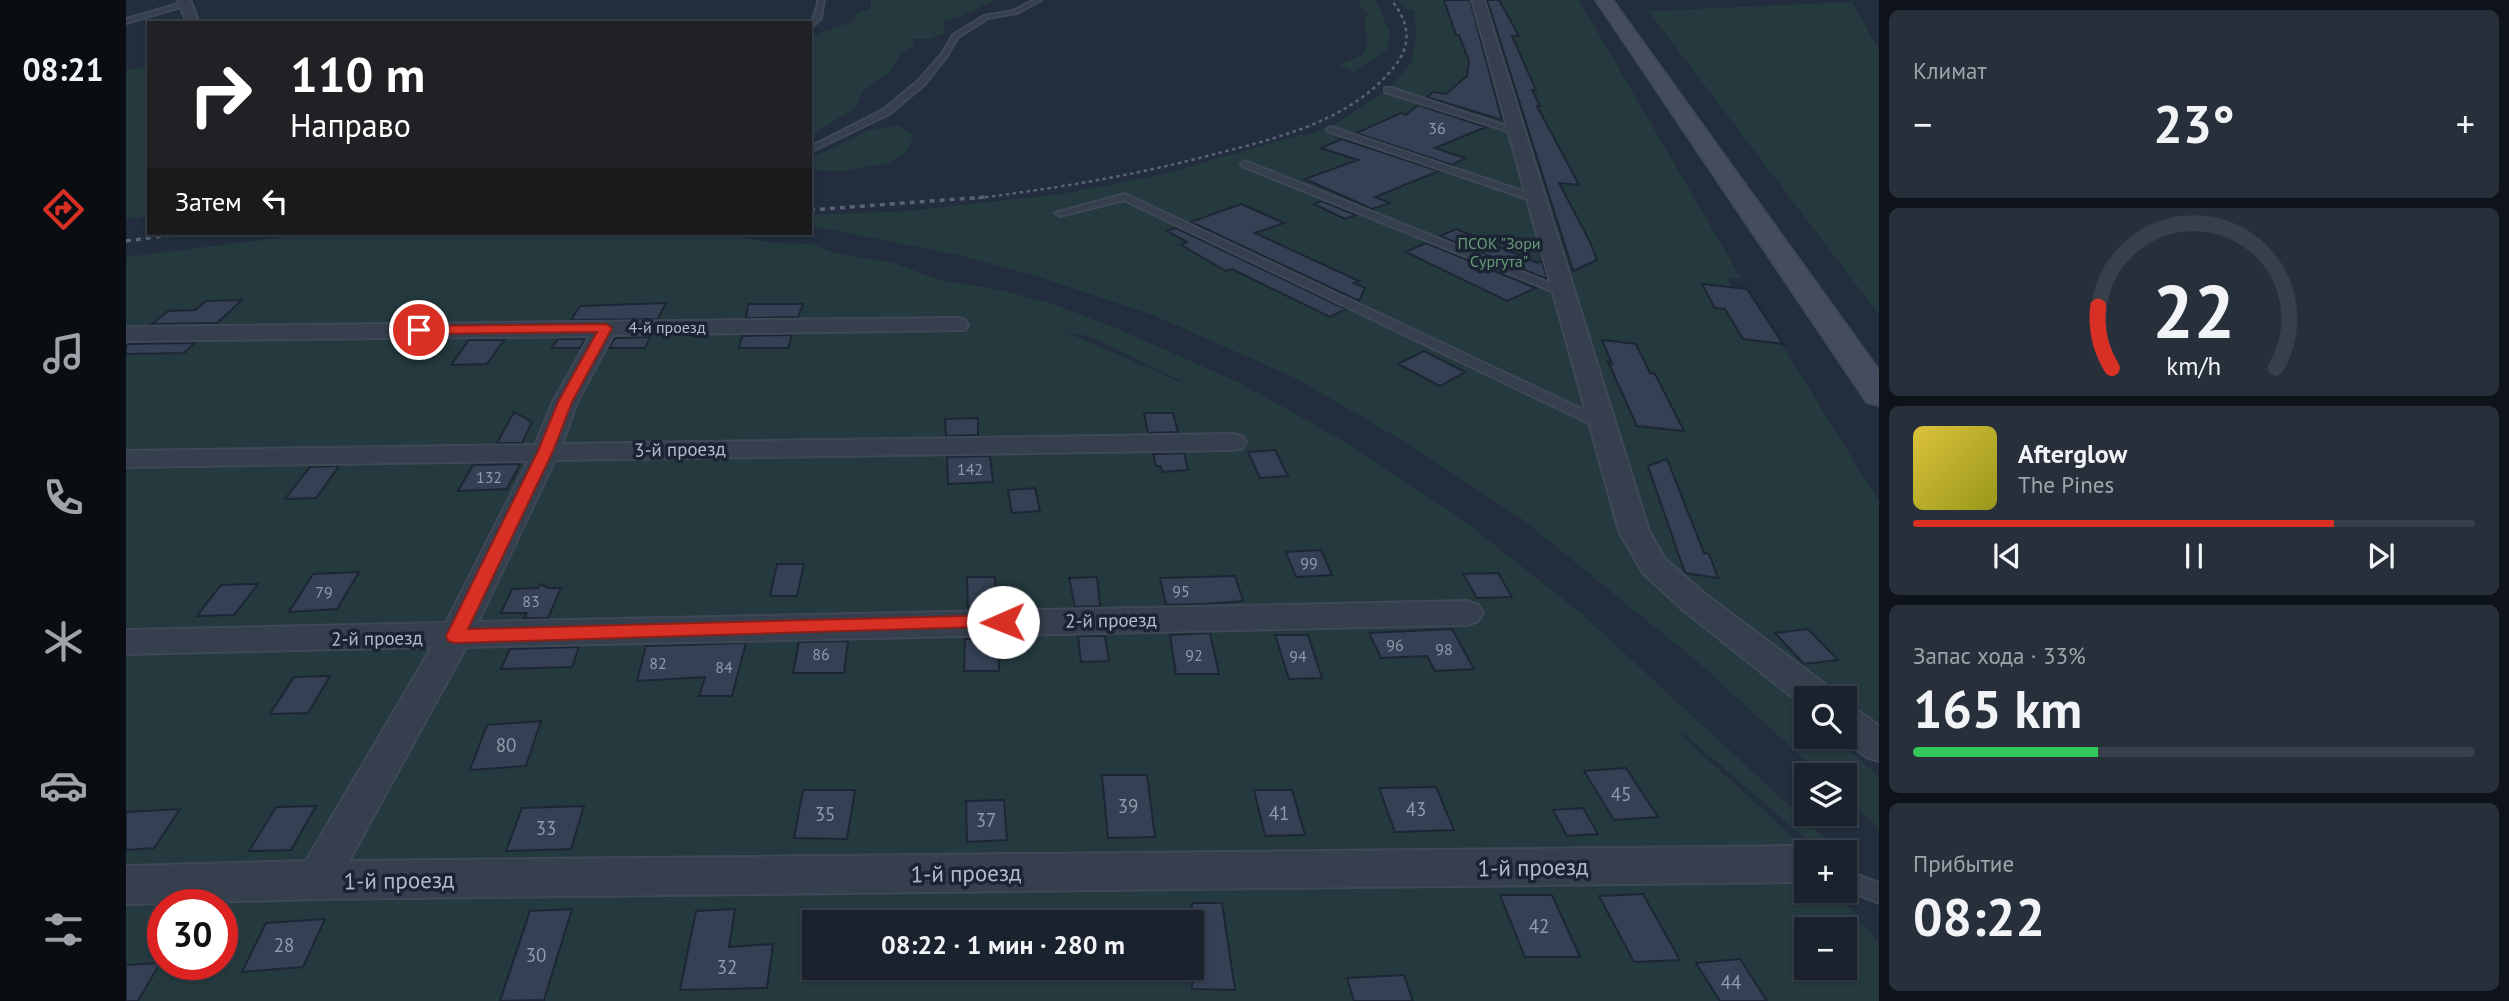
<!DOCTYPE html>
<html lang="ru">
<head>
<meta charset="utf-8">
<style>
	body { margin:0; font-family:"PT Sans",sans-serif; background:#272f3a; color:#f1f3f6; height:100vh; display:flex; flex-direction:column; font-size:26px; white-space:nowrap }
	* { box-sizing:border-box; margin:0 }
	p { font-size:23px; color:#9fa4aa }
	.icon { flex:none; width:38px; height:38px; fill:none; stroke:currentColor; stroke-width:2; stroke-linecap:round; stroke-linejoin:round }
	.map { position:relative; flex:1; overflow:hidden }
	.details { display:flex; flex-direction:column; gap:10px; padding:10px; background:#0e1319; width:630px }
	.details>* { flex:none }
	.banner { position:absolute; left:21px; top:21px; width:665px; height:214px; border-radius:0px; box-shadow:0 2px 5px #0004,0 0 0 2px #383f4a; background:#202124; color:#fff; overflow:hidden }
	.fabs { position:absolute; left:1668px; top:686px; display:grid; gap:14px }
	.fabs a { display:grid; place-items:center; width:63px; height:63px; border-radius:0px; background:#1a222e; box-shadow:0 2px 5px #0004,0 0 0 2px #383f4a; font-size:35px }
	.speed { position:absolute; left:21px; top:889px; display:flex; gap:14px; font-size:35px; font-weight:700; text-align:center }
	.speed>* { display:grid; place-content:center; width:91px; height:91px; border-radius:50%; background:#1a222e; box-shadow:0 2px 5px #0004,0 0 0 2px #383f4a; line-height:1 }
	.speed .limit { border:10px solid #d22; background:#fff; color:#111 }
	.pin { position:absolute; display:grid; place-items:center; width:60px; height:60px; color:#fff; margin:-30px; border:4px solid #fff; border-radius:50%; box-shadow:0 2px 7px #0007 }
	.me { position:absolute; width:77px; margin:-38px; rotate:269deg; stroke-linejoin:round; filter:drop-shadow(0 0 5px #0008) }
	.turn { display:flex; align-items:center; gap:24px; height:147px; padding:0 28px; font-size:32px }
	.turn .icon { width:91px; height:91px; stroke-width:2.5 }
	.turn b { display:block; font-size:49px; line-height:60px }
	.then { display:flex; align-items:center; height:66px; padding:0 28px; background:#0003; gap:14px; font-size:26px }
	.big { font-size:52px; font-weight:700; line-height:1.1 }
	.details .widget { flex:1; display:flex; flex-direction:column; justify-content:center; gap:10px; min-width:0; padding:0 24px; border-radius:10px; background:#272f3a }
	.details .dial { align-items:center; gap:0 }
	.dial svg { height:182px; overflow:visible; fill:none; stroke:#383f4a; stroke-width:7; stroke-linecap:round; text-anchor:middle }
	.dial text { fill:#f1f3f6; stroke:none }
	.song { display:flex; align-items:center; gap:21px }
	.cover { width:84px; height:84px; border-radius:10px; background:linear-gradient(135deg,hsl(50 70% 55%),hsl(60 70% 35%)) }
	.played { height:7px; border-radius:4px; background:linear-gradient(90deg,#d93025 75%,#383f4a 75%) }
	.keys { display:flex; justify-content:space-around; direction:ltr }
	.heat { display:flex; justify-content:space-between; align-items:center; font-size:38px; direction:ltr }
	.charge { height:10px; border-radius:5px; background:linear-gradient(90deg,#34c759 33%,#383f4a 0) }
	.trip { position:absolute; left:676px; top:910px; width:402px; height:70px; border-radius:0px; background:#1a222e; box-shadow:0 2px 5px #0004,0 0 0 2px #383f4a; font-weight:700; line-height:70px; text-align:center }
	main { display:flex; flex:1; min-height:0 }
	.menu { display:flex; flex-direction:column; width:126px; justify-content:space-around; align-items:center; background:#0a0e12; color:#9fa4aa }
	.menu .icon { width:49px; height:49px }
	.menu .on { color:#d93025 }
	.menu b { font-size:32px; color:#f1f3f6 }
	.map>svg:first-child { display:block }
	.green { fill:#243a3e; fill-rule:evenodd }
	.building { fill:#344054; stroke:#1d2634; stroke-width:2 }
	.lines { fill:none; stroke-linecap:round; stroke-linejoin:round }
	.lane-casing { stroke:#3f4856; stroke-width:4 }
	.street-casing { stroke:#3f4856; stroke-width:4 }
	.secondary-casing { stroke:#3f4856; stroke-width:4 }
	.lane { fill:#363f4d; fill-rule:evenodd }
	.street { fill:#363f4d; fill-rule:evenodd }
	.secondary { fill:#444d60; fill-rule:evenodd }
	.rail-far1 { stroke:#586274; stroke-width:2.5; stroke-dasharray:3.5 3.5; stroke-linecap:butt }
	.rail { stroke:#586274; stroke-width:3.5; stroke-dasharray:5 5; stroke-linecap:butt }
	.route { fill:#d93025; stroke:#8d1f18; stroke-width:2 }
	.labels { text-anchor:middle; dominant-baseline:central; stroke-width:7; stroke-linejoin:round; paint-order:stroke }
	.number-label { font-size:16px; fill:#909aaa }
	.far-park-label { font-size:16px; fill:#689a75; stroke:#1b2432 }
	.far-street-label { font-size:16px; fill:#b2bac9; stroke:#1b2432 }
	.street-label { font-size:19px; fill:#b2bac9; stroke:#1b2432 }
	.near-number-label { font-size:19px; fill:#909aaa }
	.near-street-label { font-size:23px; fill:#b2bac9; stroke:#1b2432 }
</style>
</head>
<body>
<main>
<nav class="menu">
<b>08:21</b>
<svg class="icon on" aria-label="directions" viewBox="0 0 24 24"><path d="M12 3l9 9-9 9-9-9zM9 14v-3h6M13 9l2 2-2 2"/></svg>
<svg class="icon" aria-label="music" viewBox="0 0 24 24"><path d="M9 18V5l10-2v13"/><circle cx="6" cy="18" r="3"/><circle cx="16" cy="16" r="3"/></svg>
<svg class="icon" aria-label="phone" viewBox="0 0 24 24"><path d="M5 4h4l2 5-3 2q2 4 5 5l2-3 5 2v4C11 20 4 13 5 4z"/></svg>
<svg class="icon" aria-label="climate" viewBox="0 0 24 24"><path d="M12 3v18M4 7l16 10M4 17L20 7"/></svg>
<svg class="icon" aria-label="car" viewBox="0 0 24 24"><path d="M5 17H2v-5l4-1 3-4h7l3 4 3 1v5h-3M9 17h6M6 11h13"/><circle cx="7" cy="17" r="2"/><circle cx="17" cy="17" r="2"/></svg>
<svg class="icon" aria-label="filters" viewBox="0 0 24 24"><path d="M4 7h16M4 17h16"/><circle cx="9" cy="7" r="2"/><circle cx="15" cy="17" r="2"/></svg>
</nav>
<div class="map">
<svg width="1753" height="1001" viewBox="0 0 1753 1001">
	<rect width="100%" height="100%" fill="#222d3d"/>
	<path class="green" d="M745 0H869L836 16 817 22 819 33 804 39H786L789 46 774 55 763 73 736 92 729 108 684 136V36L728 21 731 13 745 8Z
		M1232 0H1250L1264 33 1262 49 1228 72 1213 65C1247 53 1240 51 1239 18L1243 14 1237 11Z
		M1272 0H1453L1615 278H1601L1607 288 1622 289 1753 502V723L1719 732 1718 698H1680V737H1708L1753 776V829L1719 797 1718 775H1695L1573 663 1396 519 1284 445 1169 378 1027 315 913 277 832 255 684 226V215L781 211 935 194 1034 175 1176 134 1178 136 1209 124 1263 89 1285 63 1291 33 1287 10H1282Z
		M1726 2 1753 50V315L1522 11Z
		M23 67V216L0 219V70Z
		M773 125 787 135 783 149 764 163 718 171 684 170V159L743 130Z
		M222 233H560L598 234 647 243 686 244 712 254 769 263 810 279 875 290 927 304 992 329 1114 383 1214 439 1333 517 1455 613 1707 846 1695 852 1558 734 1553 733 1670 840 1680 853V891H1711L1753 944V1001H0V257L151 238ZM938 331 965 337 1064 385V386ZM37 905H96V964H37ZM688 922H1066V968H688ZM1680 929H1718V968H1680Z"/>
	<path class="building" d="M1318 0H1344L1376 120 1301 97 1307 92 1320 94 1341 76 1343 61 1333 35H1330Z
		M1361 0H1373L1393 36H1386L1410 90H1406L1414 106H1411L1453 185 1433 183 1463 240 1471 260 1447 271Z
		M1292 105 1360 127 1309 148 1339 158 1326 165 1230 133 1275 113 1280 115Z
		M1216 139 1313 171 1249 197 1264 203 1246 209 1179 179 1232 160 1195 148Z
		M1196 201 1230 215 1219 219 1188 204Z
		M1115 204 1158 223 1129 233 1233 281 1228 283 1239 288 1233 301 1065 222Z
		M1050 228 1220 309 1204 317 1106 269 1100 271 1055 245 1061 242 1041 231Z
		M1330 229 1412 263 1416 261 1421 279 1314 236Z
		M1300 243 1410 288 1381 301 1280 252Z
		M1576 284 1621 289 1657 344 1617 339 1599 309 1589 308Z
		M116 300 91 323 26 324 42 311 69 310 80 301Z
		M540 303 532 319 445 320 454 306Z
		M622 304H677L672 317 620 318Z
		M666 335 662 348H613L616 336Z
		M524 337 519 348H483L489 338Z
		M432 339H459L454 348H426Z
		M343 340H378L361 364 325 365Z
		M1476 340 1510 344 1524 373 1529 374 1558 431 1511 426 1482 362 1486 364Z
		M69 343 58 353 0 354V346L3 344Z
		M1298 351 1339 372 1314 386 1272 364Z
		M388 412 406 422 396 443H371Z
		M1018 413H1047L1052 432 1022 433Z
		M852 418V435L820 436 819 419Z
		M1149 450 1162 476 1134 478 1122 452Z
		M1058 453 1062 470 1037 472 1034 466H1030L1027 454Z
		M864 456 867 482 822 484 821 457Z
		M1541 459 1578 553 1583 554 1592 578 1559 573 1522 466Z
		M394 464 381 489 332 491 347 465Z
		M213 466 190 498 159 499 184 467Z
		M909 488 914 511 886 513 882 490Z
		M1195 550 1206 575 1170 577 1160 552Z
		M651 564H678L671 596H644Z
		M233 572 211 609 163 612 187 574Z
		M1372 573 1386 597 1351 598 1337 574Z
		M1109 576 1117 601 1079 604 1040 605 1034 578Z
		M841 577H869L870 608 842 609Z
		M971 577 974 606 949 607 943 578Z
		M132 584 108 615 71 616 95 585Z
		M414 584 423 588H435L422 618H398L401 613H375L386 589 412 588Z
		M1326 629 1348 669 1309 671 1301 656 1255 658 1243 633Z
		M1682 629 1712 660 1678 664 1649 633Z
		M1084 633 1093 674H1050L1044 635Z
		M1149 635H1182L1196 678 1163 679Z
		M952 636H979L983 661 955 662Z
		M872 638 873 671H838L839 639Z
		M722 641 718 673H667L673 642Z
		M620 643 606 696H573L579 677 511 681 520 646Z
		M453 647 446 667 375 669 384 649Z
		M204 676 182 713 144 714 168 677Z
		M415 721 400 766 344 770 361 725Z
		M1500 768 1532 817 1488 820 1458 771Z
		M976 775H1021L1029 837 982 838Z
		M1310 787 1328 830 1269 832 1253 788Z
		M677 790H729L721 839 668 838Z
		M1128 790H1166L1179 835 1139 836Z
		M878 800 881 840 841 842 840 801Z
		M190 806 165 850 123 851 150 807Z
		M458 806 445 849 380 851 396 808Z
		M1457 808 1472 834 1441 836 1427 810Z
		M54 809 28 848 0 850V812Z
		M1517 894 1554 960 1508 962 1473 896Z
		M1374 895H1426L1454 957H1399Z
		M1066 903H1096L1109 990 1066 989Z
		M446 909 418 1000 374 1001 404 911Z
		M609 909 603 947 647 944 641 988 554 990 570 911Z
		M199 919 177 967 116 972 140 923Z
		M1614 959 1641 1001H1594L1570 963Z
		M34 963 12 1001H0V965Z
		M1278 975 1287 1001H1228L1221 978Z"/>
	<g class="lines">
		<defs>
			<path id="lane" d="M692 0H698L695 18 684 29C684 20 692 12 692 0Z
				M908 0H915L891 13 862 18 832 37 821 56 798 85 763 114 684 152V147L757 110 792 81 816 54 827 35 858 16 887 11Z
				M59 2 61 5 0 23V19Z
				M1259 88H1265L1392 130 1385 132 1259 92Z
				M1205 127 1411 196 1412 198 1405 200 1202 131 1201 129Z
				M1119 161 1441 290 1442 292 1441 294H1433L1116 166 1115 164Z
				M999 194 1481 421 1482 424 1481 427H1471L998 200 934 216 929 213Z
				M1718 870 1753 883V903L1718 889Z"/>
			<path id="street" d="M52 0H64L73 23H61Z
				M1346 0H1358L1523 531 1539 559 1578 593 1704 688 1709 698H1680V708L1556 609 1517 573 1493 531Z
				M831 318 839 320 842 325 839 330 487 335 451 402 436 444 1107 434 1116 436 1120 442 1116 448 1107 450 429 460 352 622 1341 601 1352 605 1357 613 1352 621 1341 625 340 647 223 861 1680 846 1695 852H1680V882L191 899 0 904V866L180 861 306 647 0 654V630L320 623 402 461 0 467V451L409 445 427 402 464 336 0 341V327Z
				M1718 705 1730 709 1753 726V761L1740 757 1715 737H1718Z"/>
			<path id="secondary" d="M1470 0H1486L1753 371V405L1741 402Z"/>
		</defs>
		<use href="#lane" class="lane-casing"/>
		<use href="#street" class="street-casing"/>
		<use href="#secondary" class="secondary-casing"/>
		<use href="#lane" class="lane"/>
		<use href="#street" class="street"/>
		<use href="#secondary" class="secondary"/>
		<path class="rail-far1" d="M845 199C926 189 1006 176 1085 155 1151 138 1224 122 1268 67 1287 44 1283 21 1265 0"/>
		<path class="rail" d="M684 210 859 197
			M0 241 60 233"/>
	</g>
	<path class="route" d="M480 324 486 328 446 402 427 451 342 629 877 615 884 617 886 622 884 626 329 643 322 641 320 636 412 451 432 402 471 332 293 334 287 330 293 326Z"/>
	<g class="labels">
		<g class="number-label">
			<text x="1311" y="128">36</text>
			<text x="844" y="469">142</text>
			<text x="363" y="477">132</text>
			<text x="1183" y="563">99</text>
			<text x="1055" y="591">95</text>
			<text x="198" y="592">79</text>
			<text x="405" y="601">83</text>
			<text x="1269" y="645">96</text>
			<text x="1318" y="649">98</text>
			<text x="695" y="654">86</text>
			<text x="1068" y="655">92</text>
			<text x="1172" y="656">94</text>
			<text x="532" y="663">82</text>
			<text x="598" y="667">84</text>
		</g>
		<g class="far-park-label">
			<text x="1373" y="243">ПСОК "Зори<tspan x="1373" dy="18">Сургута"</tspan></text>
		</g>
		<g class="far-street-label">
			<text x="541" y="327">4-й проезд</text>
		</g>
		<g class="street-label">
			<text transform="translate(554 449) rotate(-1)">3-й проезд</text>
			<text transform="translate(985 620) rotate(-1)">2-й проезд</text>
			<text transform="translate(251 638) rotate(-1)">2-й проезд</text>
		</g>
		<g class="near-number-label">
			<text x="380" y="745">80</text>
			<text x="1495" y="794">45</text>
			<text x="1002" y="806">39</text>
			<text x="1290" y="809">43</text>
			<text x="1153" y="813">41</text>
			<text x="699" y="814">35</text>
			<text x="860" y="820">37</text>
			<text x="420" y="828">33</text>
			<text x="1413" y="926">42</text>
			<text x="158" y="945">28</text>
			<text x="410" y="955">30</text>
			<text x="601" y="967">32</text>
			<text x="1605" y="982">44</text>
		</g>
		<g class="near-street-label">
			<text transform="translate(1407 867) rotate(-1)">1-й проезд</text>
			<text transform="translate(840 873) rotate(-1)">1-й проезд</text>
			<text transform="translate(273 880) rotate(-1)">1-й проезд</text>
		</g>
	</g>
</svg>
<div class="fabs">
<a><svg class="icon" aria-label="search" viewBox="0 0 24 24"><circle cx="10" cy="10" r="6"/><path d="M15 15l6 6"/></svg></a>
<a><svg class="icon" aria-label="layers" viewBox="0 0 24 24"><path d="M12 4l9 5-9 5-9-5zM3 14l9 5 9-5"/></svg></a>
<a>+</a>
<a>−</a>
</div>
<div class="speed"><div class="limit">30</div></div>
<div class="pin" style="left:293px;top:330px;background:#d93025"><svg class="icon" aria-label="arrive" viewBox="0 0 24 24"><path d="M6 21V4h12l-3 4 3 4H6"/></svg></div>
<svg class="me" style="left:877px;top:622px" viewBox="-20 -20 40 40"><circle r="19" fill="#fff"/><path d="M0-13L10 11 0 6-10 11z" fill="#d93025"/></svg>
<div class="trip">08:22 · 1 мин · 280 m</div>
<div class="banner">
<div class="turn"><svg class="icon" aria-label="right" viewBox="0 0 24 24"><path d="M7 20v-9h11M14 6l5 5-5 5"/></svg><div><b>110 m</b>Направо</div></div>
<div class="then">Затем<svg class="icon" aria-label="left" viewBox="0 0 24 24"><path d="M17 20v-9H6M10 6l-5 5 5 5"/></svg></div>
</div>
</div>
<section class="details">
<div class="widget"><p>Климат</p>
<div class="heat"><a>−</a><b class="big">23°</b><a>+</a></div>
</div>
<div class="widget dial"><svg viewBox="0 0 100 80">
<path d="M14 69A42 42 0 1 1 86 69"/>
<path d="M14 69A42 42 0 0 1 8 42" stroke="#d93025"/>
<text x="50" y="56" font-size="32" font-weight="700">22</text>
<text x="50" y="72" font-size="11">km/h</text>
</svg></div>
<div class="widget">
<div class="song"><i class="cover"></i><div><b>Afterglow</b><p>The Pines</p></div></div>
<div class="played"></div>
<div class="keys"><svg class="icon" aria-label="previous" viewBox="0 0 24 24"><path d="M18 5L8 12l10 7zM5 5v14"/></svg><svg class="icon" aria-label="pause" viewBox="0 0 24 24"><path d="M8 5v14M16 5v14"/></svg><svg class="icon" aria-label="next" viewBox="0 0 24 24"><path d="M6 5l10 7-10 7zM19 5v14"/></svg></div>
</div>
<div class="widget"><p>Запас хода · 33%</p><b class="big">165 km</b><div class="charge"></div></div>
<div class="widget"><p>Прибытие</p><b class="big">08:22</b></div>
</section>
</main>
</body>
</html>
